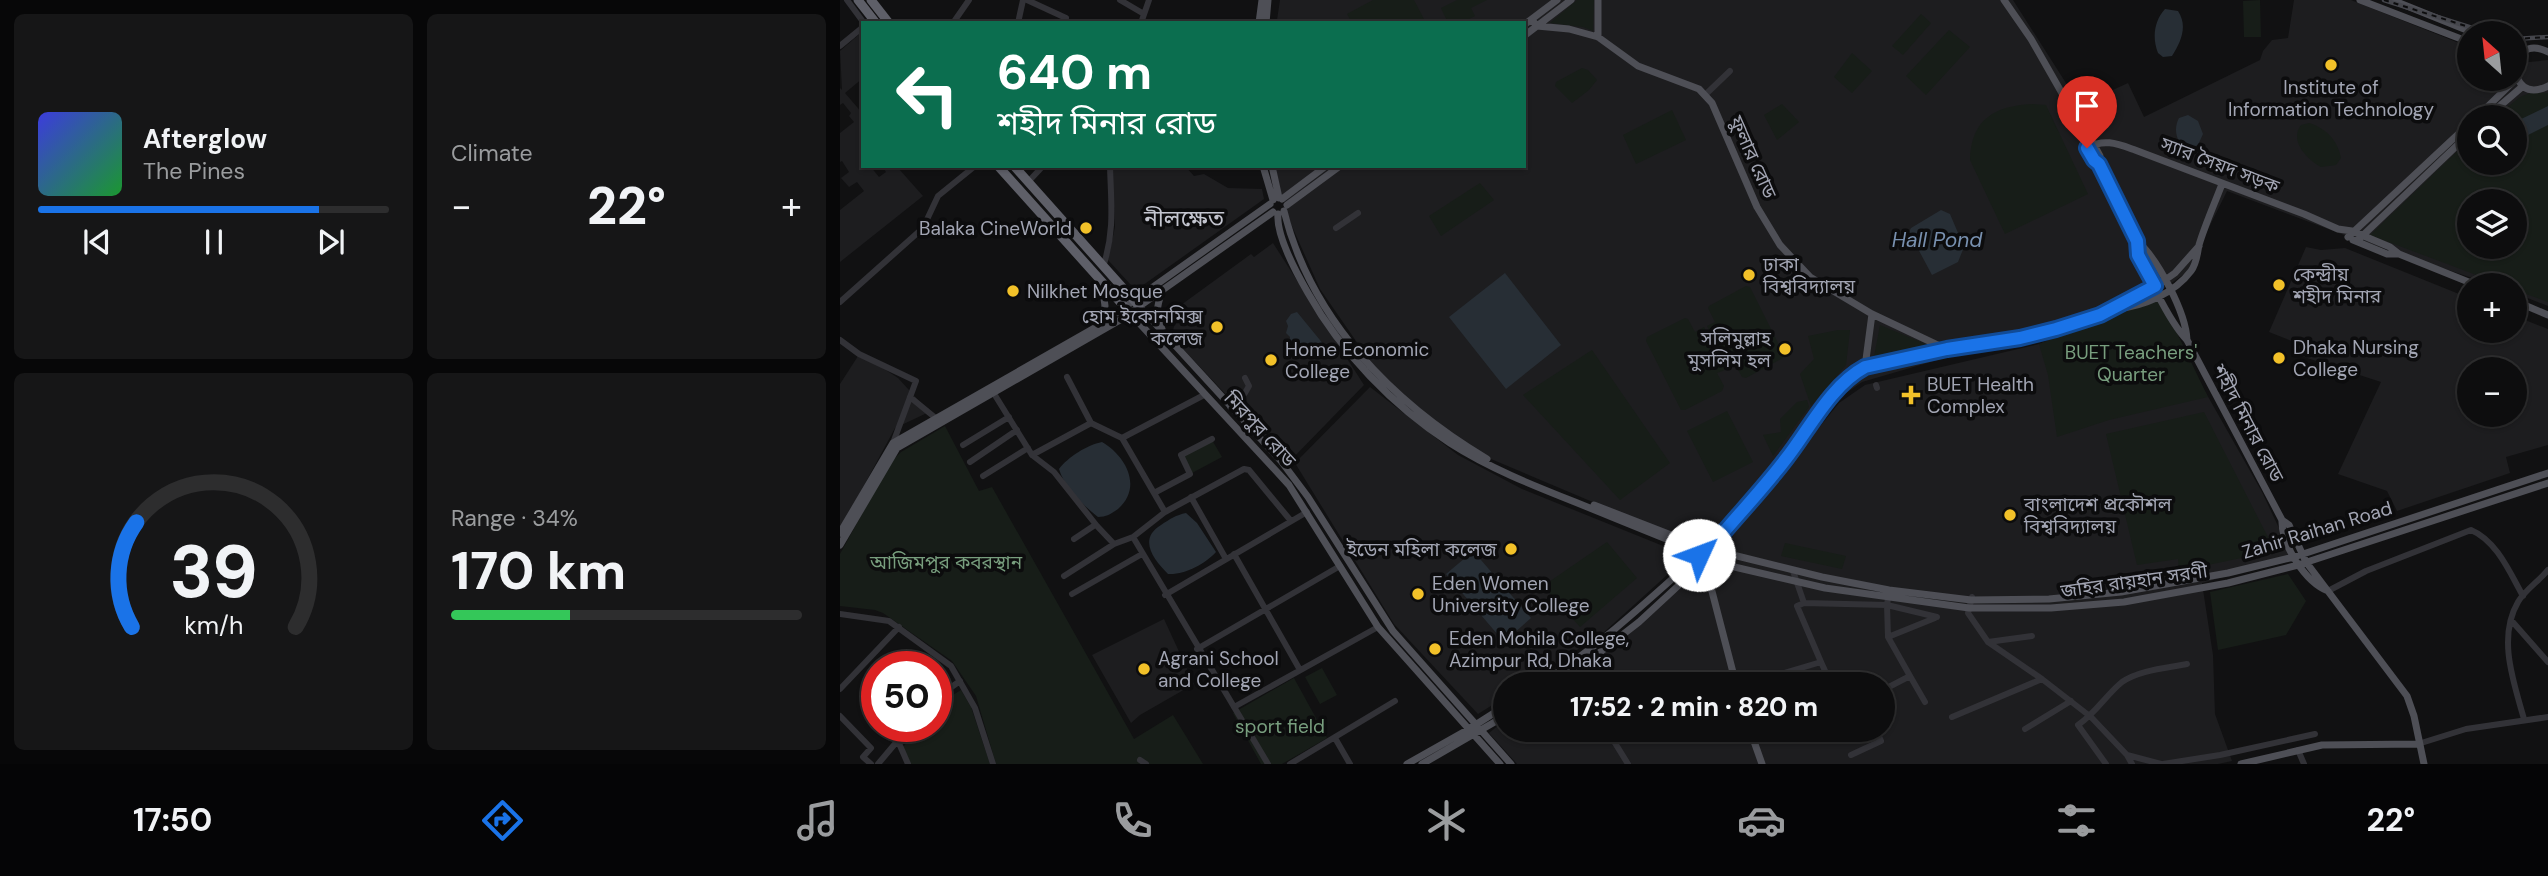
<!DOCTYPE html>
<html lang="en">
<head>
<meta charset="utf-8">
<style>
	body { margin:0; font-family:"DM Sans","Noto Sans Bengali",sans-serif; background:#161617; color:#f1f3f6; height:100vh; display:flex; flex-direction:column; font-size:26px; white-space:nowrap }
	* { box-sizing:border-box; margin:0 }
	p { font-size:23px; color:#9a9c9e }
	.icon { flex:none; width:38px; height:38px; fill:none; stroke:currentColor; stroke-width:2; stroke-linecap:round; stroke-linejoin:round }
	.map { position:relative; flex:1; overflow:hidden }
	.sheet { display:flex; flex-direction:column; gap:14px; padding:14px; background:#070708; width:840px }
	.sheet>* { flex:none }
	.banner { position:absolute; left:21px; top:21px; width:665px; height:147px; border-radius:0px; box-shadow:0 2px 5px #0004,0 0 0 2px #2d2d2e; background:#0b6e4f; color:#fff; overflow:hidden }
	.needle { width:46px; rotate:333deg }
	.fabs { position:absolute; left:1617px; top:21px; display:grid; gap:14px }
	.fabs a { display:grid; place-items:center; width:70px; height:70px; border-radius:50%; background:#0d0d0e; box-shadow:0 2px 5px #0004,0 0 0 2px #2d2d2e; font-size:35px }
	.speed { position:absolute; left:21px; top:651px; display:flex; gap:14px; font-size:35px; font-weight:700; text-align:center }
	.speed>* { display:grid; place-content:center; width:91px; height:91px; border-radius:50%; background:#0d0d0e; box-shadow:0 2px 5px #0004,0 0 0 2px #2d2d2e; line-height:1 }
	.speed .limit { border:10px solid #d22; background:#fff; color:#111 }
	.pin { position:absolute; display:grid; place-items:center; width:60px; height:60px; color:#fff; margin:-72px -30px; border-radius:50% 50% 50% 0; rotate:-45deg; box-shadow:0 0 7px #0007 }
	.pin .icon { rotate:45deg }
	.me { position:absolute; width:77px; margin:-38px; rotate:47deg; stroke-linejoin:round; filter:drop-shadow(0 0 5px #0008) }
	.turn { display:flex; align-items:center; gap:24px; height:147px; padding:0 21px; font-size:32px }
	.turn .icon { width:91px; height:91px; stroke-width:2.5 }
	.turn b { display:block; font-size:49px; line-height:60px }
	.big { font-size:52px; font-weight:800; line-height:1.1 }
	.sheet .card { flex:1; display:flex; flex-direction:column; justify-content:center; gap:10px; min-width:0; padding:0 24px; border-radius:10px; background:#161617 }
	.sheet .dial { align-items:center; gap:0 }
	.dial svg { height:182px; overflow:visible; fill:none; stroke:#2d2d2e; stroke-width:7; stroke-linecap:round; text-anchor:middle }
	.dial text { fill:#f1f3f6; stroke:none }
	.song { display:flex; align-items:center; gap:21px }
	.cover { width:84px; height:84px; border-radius:10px; background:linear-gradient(135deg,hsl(240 70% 55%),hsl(130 70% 35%)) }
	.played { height:7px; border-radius:4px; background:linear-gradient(90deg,#1a73e8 80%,#2d2d2e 80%) }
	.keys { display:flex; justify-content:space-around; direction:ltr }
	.heat { display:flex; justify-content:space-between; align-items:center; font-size:38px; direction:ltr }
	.charge { height:10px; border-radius:5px; background:linear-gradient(90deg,#34c759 34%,#2d2d2e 0) }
	.sheet .tiles { flex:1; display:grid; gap:14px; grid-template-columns:repeat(2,1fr) }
	.trip { position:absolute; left:653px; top:672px; width:402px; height:70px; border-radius:35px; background:#0d0d0e; box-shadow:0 2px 5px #0004,0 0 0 2px #2d2d2e; font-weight:800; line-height:70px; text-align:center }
	.dock { display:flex; height:112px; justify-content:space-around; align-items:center; background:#050506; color:#9a9c9e }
	.dock .icon { width:49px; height:49px }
	.dock .on { color:#1a73e8 }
	.dock b { font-size:32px; color:#f1f3f6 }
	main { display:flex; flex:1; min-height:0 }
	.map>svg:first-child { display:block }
	.built { fill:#1d1d1f; fill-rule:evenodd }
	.green { fill:#171d18; fill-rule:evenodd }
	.water { fill:#272e35 }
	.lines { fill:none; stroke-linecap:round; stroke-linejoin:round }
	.minor { stroke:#323237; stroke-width:6 }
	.major { stroke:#4e4f56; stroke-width:7 }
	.highway { stroke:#5e5f68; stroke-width:9 }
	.rail-casing { stroke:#45464c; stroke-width:4.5 }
	.rail { stroke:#0c0c0d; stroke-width:2; stroke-dasharray:5; stroke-linecap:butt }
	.route-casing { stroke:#114b97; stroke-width:18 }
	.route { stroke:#1a73e8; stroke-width:12 }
	.poi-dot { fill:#f2c129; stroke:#0c0c0d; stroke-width:2.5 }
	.labels { text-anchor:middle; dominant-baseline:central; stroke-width:7; stroke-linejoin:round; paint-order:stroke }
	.poi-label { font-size:19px; fill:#a2a5b3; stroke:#0c0c0d; text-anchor:start }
	.street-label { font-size:19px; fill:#a2a5b3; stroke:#0c0c0d }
	.park-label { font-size:19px; fill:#789e7e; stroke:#0c0c0d }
	.water-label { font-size:21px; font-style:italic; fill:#7890af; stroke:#0c0c0d }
	.quarter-label { font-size:23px; fill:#c3c5cf; stroke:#0c0c0d }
</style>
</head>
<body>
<main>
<section class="sheet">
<div class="tiles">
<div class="card">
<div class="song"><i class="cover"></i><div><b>Afterglow</b><p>The Pines</p></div></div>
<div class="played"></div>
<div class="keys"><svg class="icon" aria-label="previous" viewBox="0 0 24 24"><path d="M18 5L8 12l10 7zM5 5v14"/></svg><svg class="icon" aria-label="pause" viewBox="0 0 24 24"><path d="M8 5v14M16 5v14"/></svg><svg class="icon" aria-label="next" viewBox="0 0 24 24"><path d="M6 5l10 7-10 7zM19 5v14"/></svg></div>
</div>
<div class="card"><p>Climate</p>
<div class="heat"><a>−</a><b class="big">22°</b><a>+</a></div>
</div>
<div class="card dial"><svg viewBox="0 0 100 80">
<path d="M14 69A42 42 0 1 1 86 69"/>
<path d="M14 69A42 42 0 0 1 16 23" stroke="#1a73e8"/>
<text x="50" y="56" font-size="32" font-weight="700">39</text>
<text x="50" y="72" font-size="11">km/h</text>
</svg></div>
<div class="card"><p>Range · 34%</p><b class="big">170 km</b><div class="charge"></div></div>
</div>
</section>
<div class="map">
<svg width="1708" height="764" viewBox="0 0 1708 764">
	<rect width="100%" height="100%" fill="#111112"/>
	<path class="built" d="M440 0H1173L1240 105 1288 83 1304 117 1420 60 1423 51 1432 40 1448 38 1454 0H1511L1629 47V79H1675L1680 63 1708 60V306L1675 293V285H1653L1504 235 1387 191 1347 272 1316 294 1255 318 1214 332 1101 359 1022 382 996 400 933 479 871 552 632 451 587 419 534 367 480 289 451 224 439 187 436 166H684V23H429V20H437ZM1629 117H1675V163H1629ZM1629 201H1675V247H1629Z
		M23 31V78L5 93 23 114V151L20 154 23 157V166H30L39 177 46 172 42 166H62L59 169 83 196 0 262V210L24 191 17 182 9 187 1 178 9 172 2 161 0 162V133L14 122 9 116 11 113 3 103 0 105V88L2 90 0 51Z
		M272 166H345L354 176 364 174 388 188 422 189 424 199 299 288 290 284 268 260 275 227Z
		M433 243 524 385 449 462 331 336 341 305 411 254 414 257Z
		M1466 247 1481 250 1505 248 1629 298V331H1675V316L1708 329V445L1666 457 1670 473 1557 511 1547 491 1498 474 1541 382 1461 356 1454 342 1429 332ZM1629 369H1675V415H1629Z
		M1320 298 1362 386 1422 492 1453 558 1362 583 1373 655 1375 714 1392 761 1378 764H677L649 733 665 720V730H1043V684H716L800 622 873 562 888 539 999 403 1025 385 1199 344Z
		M20 353 58 378 89 412 55 428 0 530V384Z
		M530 387 618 455 682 489 848 556 763 633 684 684H665V697L638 714 554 624 455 463Z
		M324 619 354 684 300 715 291 723 252 655Z"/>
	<path class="green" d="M533 0H574L586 23H512L507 14Z
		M617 0H647L631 8 635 16 621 23H608L601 8Z
		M737 0H754L753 31 743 27 710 23Z
		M1420 0 1421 37H1404L1403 1Z
		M1081 14 1091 23 1063 55 1052 46Z
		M1109 30 1130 47 1086 95 1066 76Z
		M1012 53 1032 71 1012 93 994 77Z
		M742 68 748 70 757 80 749 90 732 103 715 86 716 82Z
		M1692 92 1708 93V302L1675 290V285H1663L1530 235 1629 140V163H1675V117H1655L1680 97ZM1629 201H1675V247H1629Z
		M942 104 959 122 937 140 924 115Z
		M1192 104 1206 105 1248 194 1165 234 1130 160C1131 119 1155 106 1192 104Z
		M832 110 846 140 796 164 783 135Z
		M1469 123C1486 128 1498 141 1501 158L1496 165 1481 167C1467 159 1449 141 1461 125Z
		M640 183 654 200 601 236 589 216Z
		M906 286 910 287 944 355 943 358 906 378 902 377 895 364 888 368 867 326 875 322 868 308 869 306Z
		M1320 298 1368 397 1269 420 1217 437 1208 375 1199 344Z
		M845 318 848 319 855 332 864 327 885 370 877 373 884 386 882 391 845 410H841L806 341 807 337Z
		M1040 325 1095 348 1033 362Z
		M998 330H1010L1006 365 971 406 960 374 974 359 968 336Z
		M752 350 830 463 780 500 683 395Z
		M967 400 969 407 933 456 923 435 941 432 940 419 957 402Z
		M887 411 913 462 873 482 847 431Z
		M1364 412 1435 551 1339 571 1338 559 1297 565 1266 434Z
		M105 426 139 491 152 487 294 739 333 715 363 764H156L136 696 112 661 43 613 35 610 0 606V554L50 463 61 452Z
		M372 440 382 457 352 473 343 456Z
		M767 542 797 578 740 627 703 586Z
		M945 543 1006 556 1002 569 941 556Z
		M1448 574 1466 601 1446 635 1378 650 1370 592Z
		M482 668 497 695 480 704 465 677Z
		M454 678 487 738 442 764H421L393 713Z
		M121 690 131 707 150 764H70L63 747 81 726H96V708L103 701Z"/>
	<path class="water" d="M1325 9 1338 11C1348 26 1341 42 1332 56L1323 57 1318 53C1312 38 1314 21 1325 9Z
		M1708 106V125L1680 139 1675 129V122Z
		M1348 115 1358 121 1363 134 1358 145 1348 149C1336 144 1333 129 1339 118Z
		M1101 210 1110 214 1124 247 1118 262 1092 275 1069 232 1071 228Z
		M665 273 721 345 666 389 609 317Z
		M457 312 484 345 481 352H474L473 358 465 355H459L449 344 450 337 446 333 448 326 446 321 451 314Z
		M262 442C286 456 303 487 278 509 271 514 266 517 258 517 244 506 224 487 219 469 228 457 247 445 262 442Z
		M346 513 357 523 376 552C365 564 345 575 328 574 313 559 298 539 321 525 330 519 336 515 346 513Z
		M631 553H635L691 618 664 642 606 574Z"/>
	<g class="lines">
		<path class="minor" d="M7 0 24 23
			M187 0 226 18
			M280 0 304 14
			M113 23 129 0
			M178 23 183 0
			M301 23 309 0
			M0 46 23 27
			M865 95 890 71
			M188 182 203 166
			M496 228 518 213
			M263 267C275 231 271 203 270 166
			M0 302 83 228 98 196 135 166
			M0 340 19 354 76 381 53 443
			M227 377 251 423
			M1036 385 1037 388
			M153 392 192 455 214 472 257 526 274 544
			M70 397 98 420
			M390 407 405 393 409 386 405 378
			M282 438 364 395
			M123 445 169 417
			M192 455 251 423 255 425 282 438 325 512
			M130 462 177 430
			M143 476 188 448
			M314 493 350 474 341 455 372 439
			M351 497 386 559
			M293 537 428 764
			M234 539 255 525
			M394 554 460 670
			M953 571 964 603 957 606 981 662
			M224 576 274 544 293 537 325 512 404 469 409 470 451 521
			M1488 591 1526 571 1631 530C1657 541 1670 573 1683 596
			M232 594 302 554
			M325 595 467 512
			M1132 597 1128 613 1148 642 1202 679 1251 717 1287 755 1292 764
			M964 603 1047 605 1049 592
			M0 614 49 621 111 666 135 708 153 764
			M1671 620 1708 662
			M1048 637 1095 618
			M1148 642 1192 636
			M357 649 500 566
			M727 667 739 684
			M1070 676 1048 637 1047 605 1097 617
			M908 684 981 662 991 684
			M0 689 59 627
			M1043 690 1070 676 1085 702
			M96 698 120 681
			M394 707 538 627
			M0 716 31 748 23 757 31 764
			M1112 717 1202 679
			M1684 719C1674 683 1657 638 1678 602 1685 590 1699 581 1708 570
			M1185 729 1231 701
			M767 730 788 764
			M495 738 510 764
			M58 741 68 764
			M1578 744 1626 729 1708 717
			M1458 750 1464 764
			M1011 755 1041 741 1036 730
			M1287 755 1321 764
			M300 760 306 764
			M38 764 70 726
			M450 764 555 701
			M1266 764 1238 725C1256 713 1266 695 1282 682 1299 670 1327 668 1347 664
			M1323 764 1380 755 1475 734"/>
		<path class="major" d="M758 0V37
			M1164 0 1191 39 1231 109 1238 115 1260 156 1259 164
			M1520 0 1629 42
			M1552 0 1634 33
			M692 20 697 26 729 29 758 37 798 66 859 89 872 103 917 207 940 245 970 277 1032 314 1106 349
			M419 23 422 0
			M426 23 428 0
			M684 25 717 0
			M684 36 731 0
			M1708 52C1666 30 1665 108 1708 86
			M1231 109 1233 119 1254 160 1259 164 1297 241C1318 259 1346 313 1347 340
			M1637 117 1677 78
			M1647 117 1683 86
			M1247 148C1264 138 1278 144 1295 150L1464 214 1498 229 1512 231 1550 247 1559 254 1636 285
			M423 166 433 200
			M432 166 439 198
			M442 199 486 166
			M447 205 500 166
			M444 211C471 320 553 403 647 459
			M438 214C436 235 457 274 468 293 501 352 553 406 610 443 649 468 692 485 735 502 777 519 818 536 859 552
			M1508 237 1629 124
			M1513 240 1547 254H1558
			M1297 241C1299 263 1331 324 1347 340L1442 520 1449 525 1466 562 1567 696 1574 716 1584 764
			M1517 241 1629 134
			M322 291C317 306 315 314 322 329
			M1675 301 1708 315
			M299 306 441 461 468 497 553 631 671 764
			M1276 309C1303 306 1334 294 1351 271 1357 263 1357 254 1359 245 1365 225 1374 205 1382 184
			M290 313 449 485 538 627 660 764
			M258 325 265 306 262 283
			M1025 367 1032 314
			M754 505 862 547
			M1442 520C1441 544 1465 582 1488 591
			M0 533 53 443 258 326 430 204
			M0 545 57 448 280 320 433 212
			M872 546C896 517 922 490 945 460 969 430 990 386 1025 367L1107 349 1180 338 1260 315 1315 287 1335 273 1359 246
			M877 551 982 577 1049 590 1131 600 1209 599 1281 592 1388 573 1454 557 1708 473
			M873 562 985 588 1129 608H1211L1284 602 1388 583 1458 565 1708 483
			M867 563 868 576 896 684
			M700 684C758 648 808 600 859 555
			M719 684 799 622 864 562
			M910 730 922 764
			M567 764 629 729 665 706
			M582 764 665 716
			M1401 764 1482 745 1578 744"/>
		<path class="highway" d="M18 0 36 23
			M31 0 49 23
			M158 166 290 313
			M174 166 299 306"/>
		<defs>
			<path id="rail" d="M1544 0 1648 33
				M1675 39 1708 37"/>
		</defs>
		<use href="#rail" class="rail-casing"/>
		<use href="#rail" class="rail"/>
	</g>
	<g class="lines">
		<defs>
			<path id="route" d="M859 555 862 547 872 546C896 517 922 490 945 460 969 430 990 386 1025 367L1107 349 1180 338 1216 329 1260 315 1315 286 1298 255 1297 241 1259 164 1254 160 1247 148"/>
		</defs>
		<use href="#route" class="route-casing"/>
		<use href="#route" class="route"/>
	</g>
	<g class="poi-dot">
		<circle cx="1491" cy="65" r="7"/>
		<circle cx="246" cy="228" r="7"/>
		<circle cx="909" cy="275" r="7"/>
		<circle cx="1439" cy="285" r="7"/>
		<circle cx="173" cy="291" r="7"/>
		<circle cx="377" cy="327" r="7"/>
		<circle cx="945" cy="349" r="7"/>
		<circle cx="1439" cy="358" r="7"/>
		<circle cx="431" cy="360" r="7"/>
		<path d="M1067.5 384.5h7v7h7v7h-7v7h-7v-7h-7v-7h7z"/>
		<circle cx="1170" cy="515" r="7"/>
		<circle cx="671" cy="549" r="7"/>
		<circle cx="578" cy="594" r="7"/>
		<circle cx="595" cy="649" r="7"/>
		<circle cx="304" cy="669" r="7"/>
	</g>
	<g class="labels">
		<g class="poi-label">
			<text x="1491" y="87" text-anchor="middle">Institute of<tspan x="1491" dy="22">Information Technology</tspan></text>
			<text x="232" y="228" text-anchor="end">Balaka CineWorld</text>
			<text x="923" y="264">ঢাকা<tspan x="923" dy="22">বিশ্ববিদ্যালয়</tspan></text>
			<text x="1453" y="274">কেন্দ্রীয়<tspan x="1453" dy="22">শহীদ মিনার</tspan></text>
			<text x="187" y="291">Nilkhet Mosque</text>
			<text x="363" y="316" text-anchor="end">হোম ইকোনমিক্স<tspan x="363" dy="22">কলেজ</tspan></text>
			<text x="931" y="338" text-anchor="end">সলিমুল্লাহ<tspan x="931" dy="22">মুসলিম হল</tspan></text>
			<text x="1453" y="347">Dhaka Nursing<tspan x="1453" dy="22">College</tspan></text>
			<text x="445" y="349">Home Economic<tspan x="445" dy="22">College</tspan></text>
			<text x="1087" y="384">BUET Health<tspan x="1087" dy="22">Complex</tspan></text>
			<text x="1184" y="504">বাংলাদেশ প্রকৌশল<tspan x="1184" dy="22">বিশ্ববিদ্যালয়</tspan></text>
			<text x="657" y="549" text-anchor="end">ইডেন মহিলা কলেজ</text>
			<text x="592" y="583">Eden Women<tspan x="592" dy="22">University College</tspan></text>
			<text x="609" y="638">Eden Mohila College,<tspan x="609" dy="22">Azimpur Rd, Dhaka</tspan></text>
			<text x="318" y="658">Agrani School<tspan x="318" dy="22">and College</tspan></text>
		</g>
		<g class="street-label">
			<text transform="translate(913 157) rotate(66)">ফুলার রোড</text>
			<text transform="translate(1380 165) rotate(21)">স্যার সৈয়দ সড়ক</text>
			<text transform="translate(1408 423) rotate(62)">শহীদ মিনার রোড</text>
			<text transform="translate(420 429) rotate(47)">মিরপুর রোড</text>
			<text transform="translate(1477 530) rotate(-17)">Zahir Raihan Road</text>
			<text transform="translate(1294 581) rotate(-8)">জহির রায়হান সরণী</text>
		</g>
		<g class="park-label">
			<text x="1291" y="352">BUET Teachers'<tspan x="1291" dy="22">Quarter</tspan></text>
			<text x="106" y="562">আজিমপুর কবরস্থান</text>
			<text x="440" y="726">sport field</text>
		</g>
		<g class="water-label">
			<text x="1097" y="240">Hall Pond</text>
		</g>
		<g class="quarter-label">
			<text x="344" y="218">নীলক্ষেত</text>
		</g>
	</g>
</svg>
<div class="fabs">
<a><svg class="needle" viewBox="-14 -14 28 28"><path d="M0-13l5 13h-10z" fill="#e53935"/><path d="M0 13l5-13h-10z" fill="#9a9c9e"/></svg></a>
<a><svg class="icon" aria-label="search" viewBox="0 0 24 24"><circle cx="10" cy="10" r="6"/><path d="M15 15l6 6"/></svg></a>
<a><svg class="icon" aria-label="layers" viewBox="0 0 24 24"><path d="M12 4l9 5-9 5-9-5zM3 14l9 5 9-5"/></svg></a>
<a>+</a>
<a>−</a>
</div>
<div class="speed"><div class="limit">50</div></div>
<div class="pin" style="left:1247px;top:148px;background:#d93025"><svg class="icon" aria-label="arrive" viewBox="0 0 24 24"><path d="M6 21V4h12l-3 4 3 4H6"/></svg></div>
<svg class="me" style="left:859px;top:555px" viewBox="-20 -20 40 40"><circle r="19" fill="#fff"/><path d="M0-13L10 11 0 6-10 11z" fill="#1a73e8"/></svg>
<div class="trip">17:52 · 2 min · 820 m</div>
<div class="banner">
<div class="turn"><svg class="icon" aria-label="left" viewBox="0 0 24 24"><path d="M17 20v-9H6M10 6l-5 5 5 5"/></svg><div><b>640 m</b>শহীদ মিনার রোড</div></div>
</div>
</div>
</main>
<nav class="dock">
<b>17:50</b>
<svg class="icon on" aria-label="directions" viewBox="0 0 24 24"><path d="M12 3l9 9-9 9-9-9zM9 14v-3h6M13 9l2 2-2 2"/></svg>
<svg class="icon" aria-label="music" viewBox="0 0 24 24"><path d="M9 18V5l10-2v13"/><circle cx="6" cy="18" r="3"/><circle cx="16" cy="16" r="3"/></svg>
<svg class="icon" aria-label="phone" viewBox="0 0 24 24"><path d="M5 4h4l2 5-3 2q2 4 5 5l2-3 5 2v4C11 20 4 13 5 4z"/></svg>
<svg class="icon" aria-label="climate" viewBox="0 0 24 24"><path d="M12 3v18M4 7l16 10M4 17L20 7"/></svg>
<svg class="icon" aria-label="car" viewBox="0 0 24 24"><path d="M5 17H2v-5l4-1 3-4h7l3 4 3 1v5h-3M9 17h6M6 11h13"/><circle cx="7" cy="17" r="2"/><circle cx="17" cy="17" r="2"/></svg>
<svg class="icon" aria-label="filters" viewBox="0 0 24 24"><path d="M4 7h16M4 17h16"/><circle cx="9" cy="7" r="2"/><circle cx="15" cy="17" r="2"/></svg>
<b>22°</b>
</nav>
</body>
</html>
